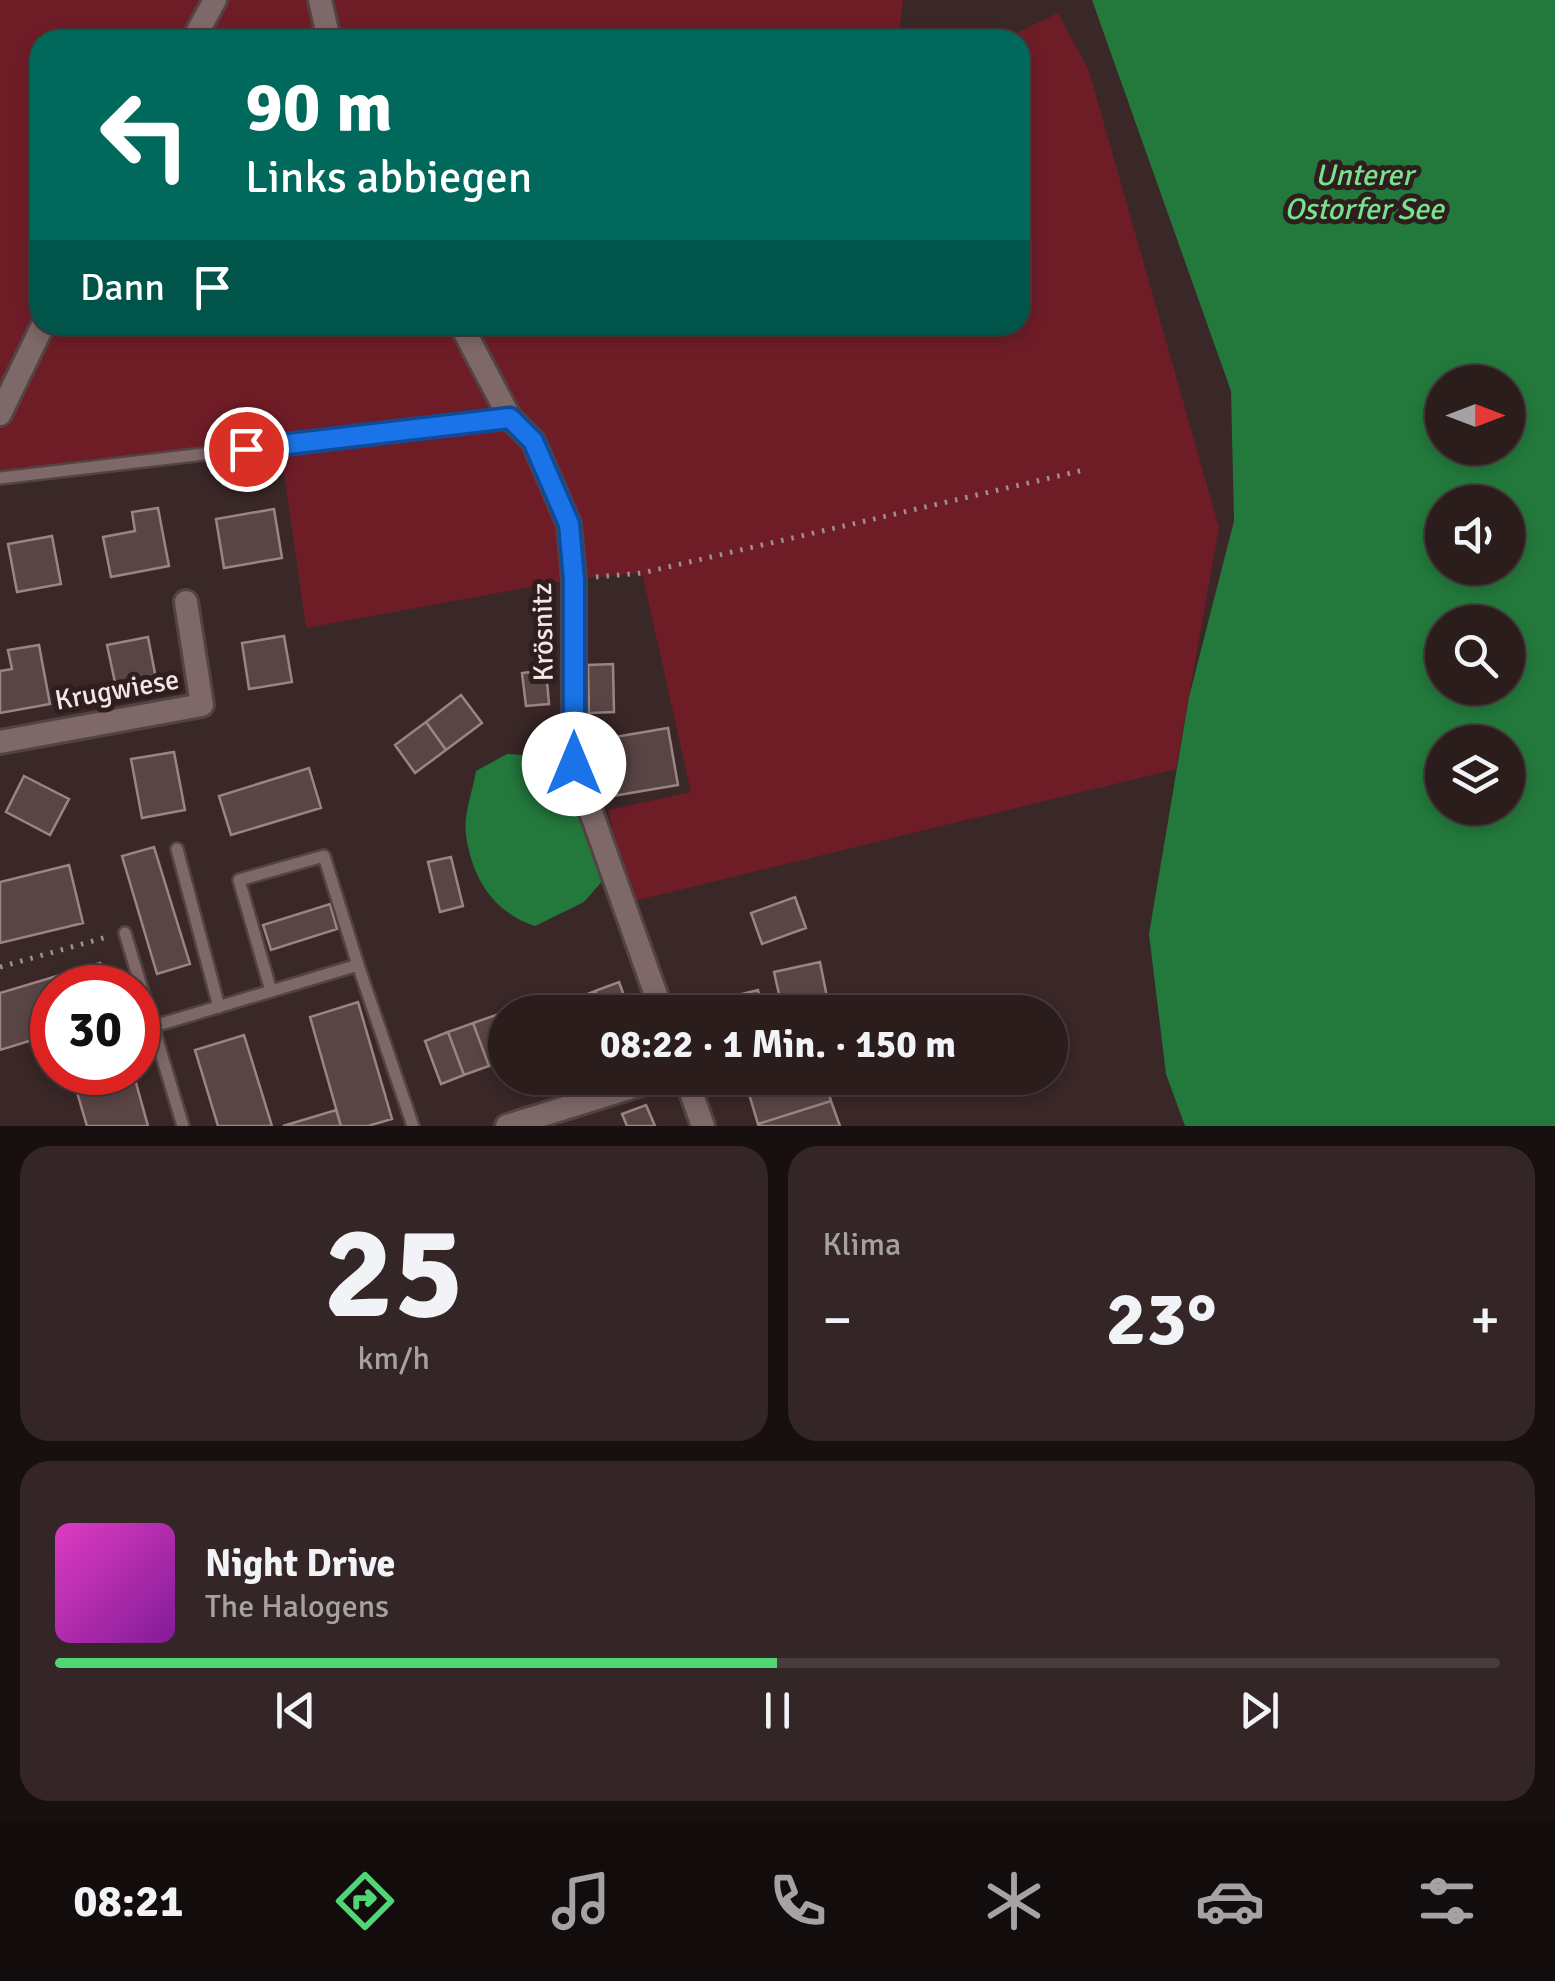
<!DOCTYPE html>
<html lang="de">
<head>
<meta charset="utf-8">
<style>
	body { margin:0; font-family:Signika,sans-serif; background:#342626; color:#f1f3f6; height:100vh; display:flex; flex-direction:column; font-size:38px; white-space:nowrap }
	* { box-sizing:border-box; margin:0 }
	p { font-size:32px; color:#a6a2a4 }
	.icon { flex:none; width:55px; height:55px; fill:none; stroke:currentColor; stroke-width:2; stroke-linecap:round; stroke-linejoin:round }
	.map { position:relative; height:1126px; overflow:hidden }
	.drawer { display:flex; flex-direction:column; gap:20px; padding:20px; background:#181010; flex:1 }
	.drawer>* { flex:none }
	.hud { position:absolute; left:30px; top:30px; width:1000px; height:305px; border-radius:30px; box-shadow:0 5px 15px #0003,0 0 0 2px #483b3b; background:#00695c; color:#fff; overflow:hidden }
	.needle { width:65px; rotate:90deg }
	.fabs { position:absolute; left:1425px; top:365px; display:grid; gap:20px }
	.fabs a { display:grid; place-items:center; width:100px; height:100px; border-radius:50%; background:#2c1d1d; box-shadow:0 5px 15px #0003,0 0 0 2px #483b3b; font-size:50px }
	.speed { position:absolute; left:30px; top:965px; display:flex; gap:20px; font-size:50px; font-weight:700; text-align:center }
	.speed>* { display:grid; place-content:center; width:130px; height:130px; border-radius:50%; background:#2c1d1d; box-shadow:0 5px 15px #0003,0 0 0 2px #483b3b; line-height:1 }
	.speed .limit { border:15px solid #d22; background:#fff; color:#111 }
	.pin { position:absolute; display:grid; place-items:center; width:85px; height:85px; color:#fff; margin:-42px; border:5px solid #fff; border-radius:50%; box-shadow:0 2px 10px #0007 }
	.me { position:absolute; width:110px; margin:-55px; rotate:0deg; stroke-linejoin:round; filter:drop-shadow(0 0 8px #0008) }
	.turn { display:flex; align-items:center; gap:35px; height:210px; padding:0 50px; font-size:45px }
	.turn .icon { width:130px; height:130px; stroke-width:2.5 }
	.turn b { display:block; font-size:70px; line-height:85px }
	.then { display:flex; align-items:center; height:95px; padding:0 50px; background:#0003; gap:20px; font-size:38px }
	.big { font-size:75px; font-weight:700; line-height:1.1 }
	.drawer .tile { flex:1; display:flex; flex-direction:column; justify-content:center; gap:15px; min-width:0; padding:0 35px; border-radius:30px; background:#342626 }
	.drawer .dial { align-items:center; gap:0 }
	.dial b { font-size:130px; line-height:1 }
	.song { display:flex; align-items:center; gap:30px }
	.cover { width:120px; height:120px; border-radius:15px; background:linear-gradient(135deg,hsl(310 70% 55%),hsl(290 70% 35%)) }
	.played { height:10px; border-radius:5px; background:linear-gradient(90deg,#50d674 50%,#483b3b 50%) }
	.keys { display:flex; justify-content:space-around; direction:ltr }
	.heat { display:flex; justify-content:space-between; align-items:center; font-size:55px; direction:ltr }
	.drawer .tiles { flex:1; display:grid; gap:20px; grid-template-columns:1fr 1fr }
	.tile:last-child { grid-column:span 2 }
	.trip { position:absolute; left:488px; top:995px; width:580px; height:100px; border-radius:50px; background:#2c1d1d; box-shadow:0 5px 15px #0003,0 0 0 2px #483b3b; font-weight:700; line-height:100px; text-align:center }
	.dock { display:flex; height:160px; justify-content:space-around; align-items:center; background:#120c0c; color:#a6a2a4 }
	.dock .icon { width:70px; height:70px }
	.dock .selected { color:#50d674 }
	.dock b { font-size:45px; color:#f1f3f6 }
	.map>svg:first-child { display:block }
	.green { fill:#6e1d27 }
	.water { fill:#23793c; fill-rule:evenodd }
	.building { fill:#5a4545; stroke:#9b8484; stroke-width:2.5 }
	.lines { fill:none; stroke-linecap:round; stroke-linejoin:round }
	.service-casing { stroke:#534343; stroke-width:16 }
	.minor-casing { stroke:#534343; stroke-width:28 }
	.path { stroke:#9f8f8f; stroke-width:5; stroke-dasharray:2.5 8; stroke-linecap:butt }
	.service { stroke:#7e6868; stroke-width:11 }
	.minor { stroke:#7e6868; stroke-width:22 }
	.tree { fill:#a18a8a }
	.route-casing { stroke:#114b97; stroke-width:25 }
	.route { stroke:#1a73e8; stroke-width:18 }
	.labels { text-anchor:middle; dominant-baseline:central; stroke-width:10; stroke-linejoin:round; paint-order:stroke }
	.street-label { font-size:28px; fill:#f3e6e6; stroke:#301d1e }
	.water-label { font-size:30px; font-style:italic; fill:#77e28e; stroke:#301d1e }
</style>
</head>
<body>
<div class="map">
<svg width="1555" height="1126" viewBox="0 0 1555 1126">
	<rect width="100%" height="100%" fill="#3a2727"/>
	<path class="green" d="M0 0H903L898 40H40V325H1020V40H1002L1058 13 1089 71 1219 527 1176 769 630 902 608 810 691 792 642 573 574 579 306 628 280 445 0 478Z"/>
	<path class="water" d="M1092 0H1555V1126H1185L1166 1074 1149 934 1189 697 1234 521 1231 391ZM1442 382H1508V448H1442ZM1442 502H1508V568H1442ZM1442 622H1508V688H1442ZM1442 742H1508V808H1442Z
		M507 754 536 756 558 770 604 879 584 902 535 926C493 912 472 878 466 835 463 816 473 790 476 771Z"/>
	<path class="building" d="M158 508 169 566 111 577 103 537 135 531 132 512Z
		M274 509 282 558 224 568 216 519Z
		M52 536 61 584 17 592 8 544Z
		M284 636 292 682 249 689 242 643Z
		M148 637 157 684 117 692 107 645Z
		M39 645 50 704 0 713V671L12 669 8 650Z
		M613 664 614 712 589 713 588 665Z
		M546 670 549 704 526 706 522 673Z
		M461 695 482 723 446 750 426 722Z
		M426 722 446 750 415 773 395 745Z
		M668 728 678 785 595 799 585 742Z
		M174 752 185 810 142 818 131 759Z
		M309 768 321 808 231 835 219 796Z
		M24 776 69 799 50 835 6 812Z
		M154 847 190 964 157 974 122 856Z
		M451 857 463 906 440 912 428 862Z
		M69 865 83 923 0 943V882Z
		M795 897 806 928 762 944 751 913Z
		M330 904 337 929 271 950 263 925Z
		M820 962 827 997 782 1007 774 972Z
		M100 963 108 988H52V1034L0 1050V993Z
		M619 982 630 1012H603L595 991Z
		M758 990 763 1012H717L714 1001Z
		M595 991 603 1012H577L572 1000Z
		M572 1000 577 1012H548L547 1009Z
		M358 1002 392 1119 368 1126H341L310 1017Z
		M520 1006 523 1012H505V1039L496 1015Z
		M496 1015 505 1039V1060L489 1066 473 1023Z
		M473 1023 489 1066 464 1075 448 1032Z
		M448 1032 464 1075 441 1084 425 1041Z
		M244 1035 272 1126H218L195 1050Z
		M71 1072H133L148 1126H87Z
		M799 1078H824L831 1101 758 1124 749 1094Z
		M831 1101 840 1126H759L758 1124Z
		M646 1105 655 1126H627L622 1114Z
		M336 1110 341 1126H283Z"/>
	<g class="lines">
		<defs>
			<path id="service" d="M0 478 510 418
				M177 849 219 1007
				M125 933 183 1126
				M271 991 239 880 324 856 358 965
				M151 1027 358 965 413 1126"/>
			<path id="minor" d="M320 0 329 40
				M193 40 215 0
				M461 325 510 418 533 441 569 524 574 579V764L662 1012
				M0 414 43 325
				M0 742 202 705 186 602
				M686 1078 703 1126
				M507 1126 661 1078"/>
		</defs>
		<use href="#service" class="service-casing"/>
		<use href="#minor" class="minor-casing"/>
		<path class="path" d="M596 577 642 573 1084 470
			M0 967 107 937"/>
		<use href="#service" class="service"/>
		<use href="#minor" class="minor"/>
	</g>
	<circle class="tree" cx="555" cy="757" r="11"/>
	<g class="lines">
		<defs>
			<path id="route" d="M246 449 510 418 533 441 569 524 574 580V764"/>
		</defs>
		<use href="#route" class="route-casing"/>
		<use href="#route" class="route"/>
	</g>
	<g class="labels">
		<g class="street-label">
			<text transform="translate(543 632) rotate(-91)">Krösnitz</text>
			<text transform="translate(117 690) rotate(-10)">Krugwiese</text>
		</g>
		<g class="water-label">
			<text x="1364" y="175">Unterer<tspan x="1364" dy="34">Ostorfer See</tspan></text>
		</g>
	</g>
</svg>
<div class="fabs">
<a><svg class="needle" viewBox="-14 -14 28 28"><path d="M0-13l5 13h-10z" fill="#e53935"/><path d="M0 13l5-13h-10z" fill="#a6a2a4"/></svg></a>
<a><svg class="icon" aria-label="sound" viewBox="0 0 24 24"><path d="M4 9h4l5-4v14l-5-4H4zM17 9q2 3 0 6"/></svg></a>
<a><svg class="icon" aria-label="search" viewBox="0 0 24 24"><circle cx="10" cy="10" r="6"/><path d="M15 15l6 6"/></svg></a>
<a><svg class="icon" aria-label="layers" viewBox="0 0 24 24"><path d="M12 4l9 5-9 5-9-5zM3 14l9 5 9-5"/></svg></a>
</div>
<div class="speed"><div class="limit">30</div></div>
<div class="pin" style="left:246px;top:449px;background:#d93025"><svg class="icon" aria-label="arrive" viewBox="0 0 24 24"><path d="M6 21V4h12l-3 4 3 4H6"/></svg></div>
<svg class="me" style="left:574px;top:764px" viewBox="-20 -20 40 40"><circle r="19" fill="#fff"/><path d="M0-13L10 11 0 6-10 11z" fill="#1a73e8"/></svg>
<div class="trip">08:22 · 1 Min. · 150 m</div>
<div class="hud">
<div class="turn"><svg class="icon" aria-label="left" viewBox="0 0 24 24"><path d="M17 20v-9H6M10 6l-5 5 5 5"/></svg><div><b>90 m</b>Links abbiegen</div></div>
<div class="then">Dann<svg class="icon" aria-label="arrive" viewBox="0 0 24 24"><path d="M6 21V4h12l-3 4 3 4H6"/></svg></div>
</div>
</div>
<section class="drawer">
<div class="tiles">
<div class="tile dial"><b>25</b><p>km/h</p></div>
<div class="tile"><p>Klima</p>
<div class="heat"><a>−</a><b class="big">23°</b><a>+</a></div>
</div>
<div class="tile">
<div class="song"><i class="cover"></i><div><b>Night Drive</b><p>The Halogens</p></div></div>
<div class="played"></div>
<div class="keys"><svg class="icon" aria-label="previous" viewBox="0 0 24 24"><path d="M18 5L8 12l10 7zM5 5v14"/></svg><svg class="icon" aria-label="pause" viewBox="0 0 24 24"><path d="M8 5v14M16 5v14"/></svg><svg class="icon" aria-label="next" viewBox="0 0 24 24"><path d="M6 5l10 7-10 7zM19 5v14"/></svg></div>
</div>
</div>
</section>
<nav class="dock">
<b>08:21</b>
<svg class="icon selected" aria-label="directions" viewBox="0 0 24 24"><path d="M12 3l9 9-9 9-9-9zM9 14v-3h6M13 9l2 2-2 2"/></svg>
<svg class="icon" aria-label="music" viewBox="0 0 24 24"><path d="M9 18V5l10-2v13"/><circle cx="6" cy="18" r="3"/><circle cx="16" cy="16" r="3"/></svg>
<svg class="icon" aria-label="phone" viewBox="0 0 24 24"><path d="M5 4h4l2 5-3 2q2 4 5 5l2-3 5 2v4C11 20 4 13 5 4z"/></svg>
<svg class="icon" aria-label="climate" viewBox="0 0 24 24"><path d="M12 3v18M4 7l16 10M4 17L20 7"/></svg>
<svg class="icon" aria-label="car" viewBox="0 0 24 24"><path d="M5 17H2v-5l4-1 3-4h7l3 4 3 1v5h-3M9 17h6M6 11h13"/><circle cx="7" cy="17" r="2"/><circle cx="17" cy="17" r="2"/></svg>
<svg class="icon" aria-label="filters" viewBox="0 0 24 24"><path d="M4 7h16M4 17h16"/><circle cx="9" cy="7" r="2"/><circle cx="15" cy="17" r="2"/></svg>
</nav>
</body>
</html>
